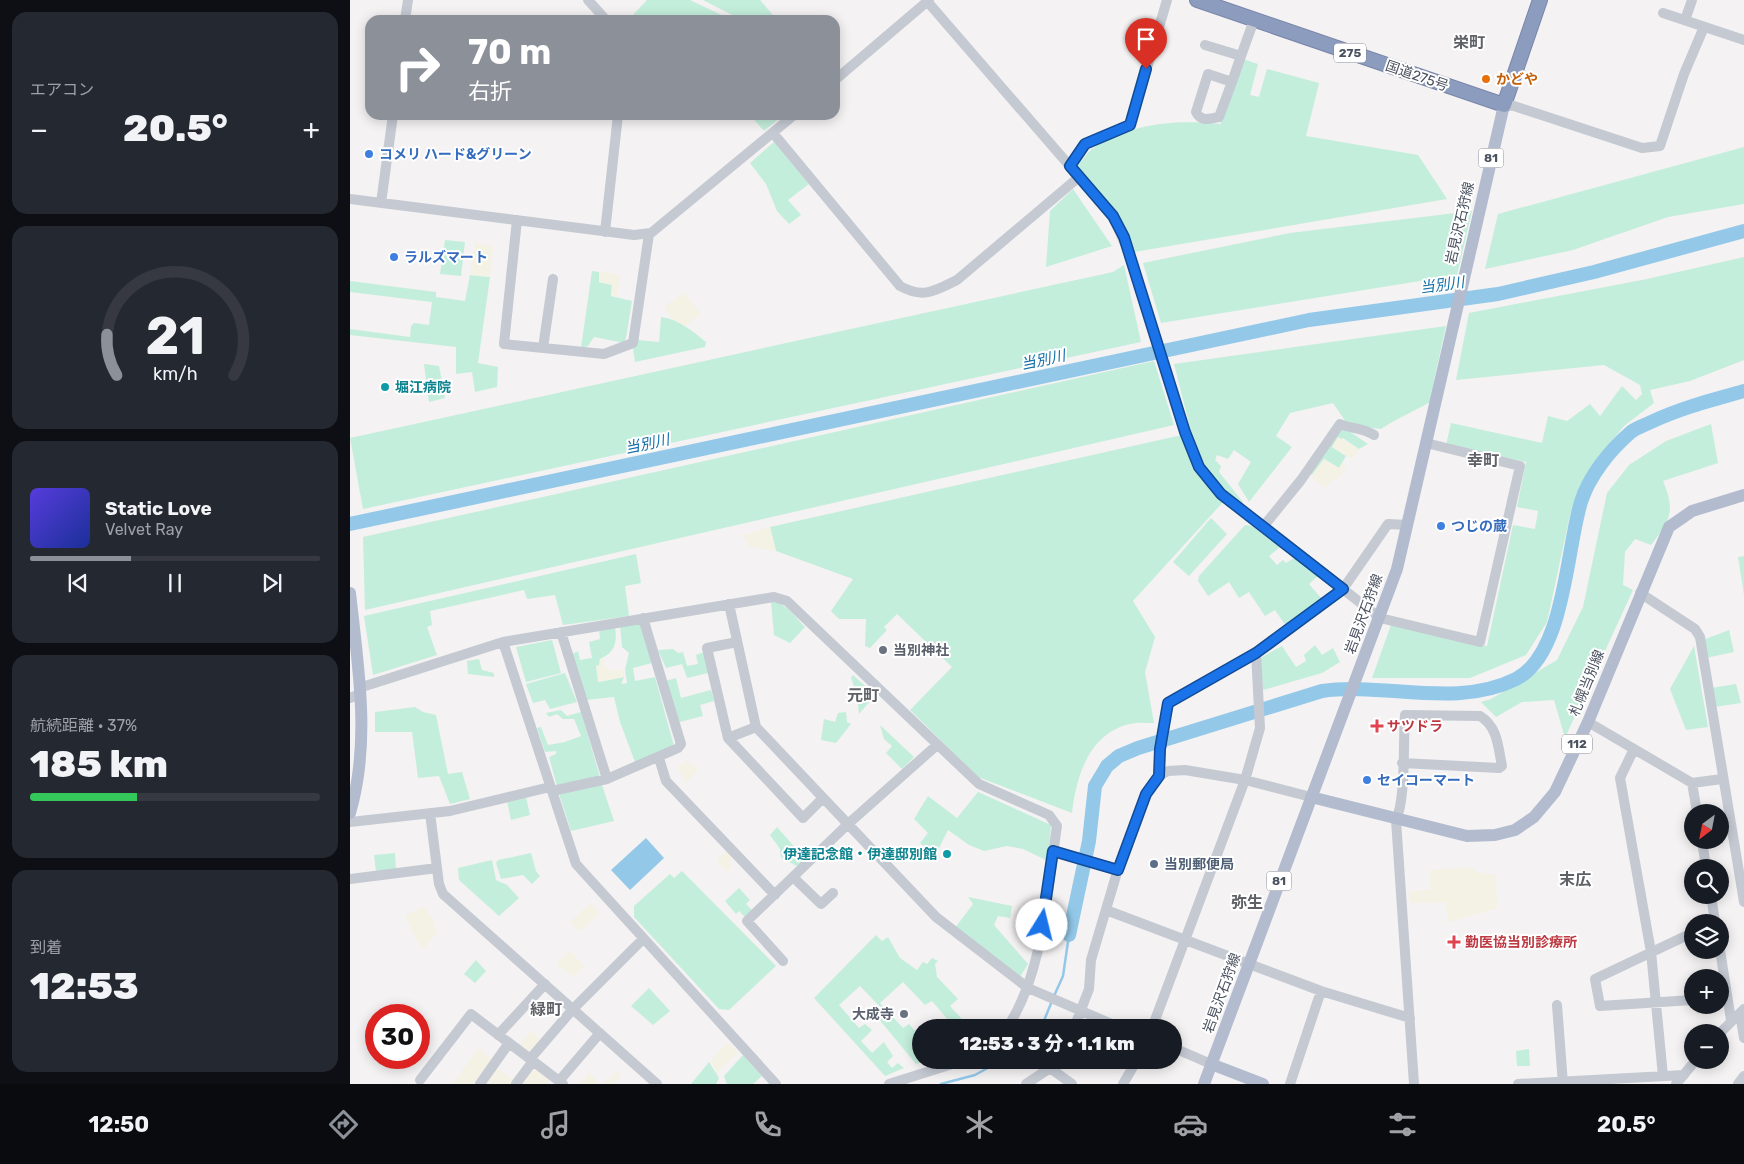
<!DOCTYPE html>
<html lang="ja">
<head>
<meta charset="utf-8">
<style>
	body { margin:0; font-family:Rubik,"Noto Sans JP",sans-serif; background:#242831; color:#f1f3f6; height:100vh; display:flex; flex-direction:column; font-size:19px; white-space:nowrap }
	* { box-sizing:border-box; margin:0 }
	p { font-size:16px; color:#9ea1a6 }
	.icon { flex:none; width:28px; height:28px; fill:none; stroke:currentColor; stroke-width:2; stroke-linecap:round; stroke-linejoin:round }
	.map { position:relative; flex:1; overflow:hidden }
	.details { display:flex; flex-direction:column; gap:12px; padding:12px; background:#0d0f14; width:350px }
	.details>* { flex:none }
	.guide { position:absolute; left:15px; top:15px; width:475px; height:105px; border-radius:15px; box-shadow:0 2px 12px #0003; background:#8c9099; color:#fff; overflow:hidden }
	.needle { width:32px; rotate:212deg }
	.controls { position:absolute; left:1334px; top:804px; display:grid; gap:10px }
	.controls a { display:grid; place-items:center; width:45px; height:45px; border-radius:50%; background:#171b24; box-shadow:0 2px 12px #0003; font-size:25px }
	.speed { position:absolute; left:15px; top:1004px; display:flex; gap:10px; font-size:25px; font-weight:700; text-align:center }
	.speed>* { display:grid; place-content:center; width:65px; height:65px; border-radius:50%; background:#171b24; box-shadow:0 2px 12px #0003; line-height:1 }
	.speed .limit { border:8px solid #d22; background:#fff; color:#111 }
	.pin { position:absolute; display:grid; place-items:center; width:42px; height:42px; color:#fff; margin:-51px -21px; border-radius:50% 50% 50% 0; rotate:-45deg; box-shadow:0 0 5px #0007 }
	.pin .icon { rotate:45deg }
	.me { position:absolute; width:55px; margin:-28px; rotate:9deg; stroke-linejoin:round; filter:drop-shadow(0 0 4px #0008) }
	.turn { display:flex; align-items:center; gap:18px; height:105px; padding:0 20px; font-size:22px }
	.turn .icon { width:65px; height:65px; stroke-width:2.5 }
	.turn b { display:block; font-size:35px; line-height:42px }
	.big { font-size:38px; font-weight:800; line-height:1.1 }
	.details .tile { flex:1; display:flex; flex-direction:column; justify-content:center; gap:8px; min-width:0; padding:0 18px; border-radius:15px; background:#242831 }
	.details .dial { align-items:center; gap:0 }
	.dial svg { height:130px; overflow:visible; fill:none; stroke:#363941; stroke-width:7; stroke-linecap:round; text-anchor:middle }
	.dial text { fill:#f1f3f6; stroke:none }
	.song { display:flex; align-items:center; gap:15px }
	.cover { width:60px; height:60px; border-radius:8px; background:linear-gradient(135deg,hsl(250 70% 55%),hsl(230 70% 35%)) }
	.played { height:5px; border-radius:2px; background:linear-gradient(90deg,#8c9099 35%,#363941 35%) }
	.keys { display:flex; justify-content:space-around; direction:ltr }
	.heat { display:flex; justify-content:space-between; align-items:center; font-size:28px; direction:ltr }
	.charge { height:8px; border-radius:4px; background:linear-gradient(90deg,#34c759 37%,#363941 0) }
	.trip { position:absolute; left:562px; top:1019px; width:270px; height:50px; border-radius:25px; background:#171b24; box-shadow:0 2px 12px #0003; font-weight:800; line-height:50px; text-align:center }
	.tabs { display:flex; height:80px; justify-content:space-around; align-items:center; background:#090b0e; color:#9ea1a6 }
	.tabs .icon { width:35px; height:35px }
	.tabs .on { color:#8c9099 }
	.tabs b { font-size:22px; color:#f1f3f6 }
	main { display:flex; flex:1; min-height:0 }
	.map>svg:first-child { display:block }
	.green { fill:#c4eedc }
	.sand { fill:#f4f2e4 }
	.water { fill:#93c8e9 }
	.lines { fill:none; stroke-linecap:round; stroke-linejoin:round }
	.stream { stroke:#93c8e9; stroke-width:2.5 }
	.river { stroke:#93c8e9; stroke-width:14 }
	.highway-casing { stroke:#7886aa; stroke-width:16 }
	.minor { stroke:#c4c9d2; stroke-width:10 }
	.major { stroke:#b3bccf; stroke-width:12 }
	.highway { stroke:#8c9cbe; stroke-width:14 }
	.route-casing { stroke:#114b97; stroke-width:12 }
	.route { stroke:#1a73e8; stroke-width:9 }
	.food-dot { fill:#e8710a; stroke:#fff; stroke-width:2 }
	.shop-dot { fill:#3f7fe0; stroke:#fff; stroke-width:2 }
	.culture-dot { fill:#0f9aa8; stroke:#fff; stroke-width:2 }
	.worship-dot { fill:#6b7280; stroke:#fff; stroke-width:2 }
	.health-dot { fill:#e0444e; stroke:#fff; stroke-width:2 }
	.service-dot { fill:#5c6f8a; stroke:#fff; stroke-width:2 }
	.labels { text-anchor:middle; dominant-baseline:central; stroke-width:4; stroke-linejoin:round; paint-order:stroke }
	.shield { fill:#fff; stroke:#80858f; stroke-width:1 }
	.shield-label { font-size:12px; font-weight:bold; fill:#4a515f }
	.street-label { font-size:14px; fill:#4a515f; stroke:#fff }
	.food-label { font-size:14px; font-weight:bold; fill:#c56008; stroke:#fff; text-anchor:start }
	.shop-label { font-size:14px; font-weight:bold; fill:#366cbe; stroke:#fff; text-anchor:start }
	.culture-label { font-size:14px; font-weight:bold; fill:#0d838f; stroke:#fff; text-anchor:start }
	.worship-label { font-size:14px; font-weight:bold; fill:#5b616d; stroke:#fff; text-anchor:start }
	.health-label { font-size:14px; font-weight:bold; fill:#be3a42; stroke:#fff; text-anchor:start }
	.service-label { font-size:14px; font-weight:bold; fill:#4e5e75; stroke:#fff; text-anchor:start }
	.water-label { font-size:15px; font-style:italic; fill:#136fa9; stroke:#fff }
	.quarter-label { font-size:16px; font-weight:bold; fill:#5f6167; stroke:#fff }
</style>
</head>
<body>
<main>
<section class="details">
<div class="tile"><p>エアコン</p>
<div class="heat"><a>−</a><b class="big">20.5°</b><a>+</a></div>
</div>
<div class="tile dial"><svg viewBox="0 0 100 80">
<path d="M14 69A42 42 0 1 1 86 69"/>
<path d="M14 69A42 42 0 0 1 8 44" stroke="#8c9099"/>
<text x="50" y="56" font-size="32" font-weight="700">21</text>
<text x="50" y="72" font-size="11">km/h</text>
</svg></div>
<div class="tile">
<div class="song"><i class="cover"></i><div><b>Static Love</b><p>Velvet Ray</p></div></div>
<div class="played"></div>
<div class="keys"><svg class="icon" aria-label="previous" viewBox="0 0 24 24"><path d="M18 5L8 12l10 7zM5 5v14"/></svg><svg class="icon" aria-label="pause" viewBox="0 0 24 24"><path d="M8 5v14M16 5v14"/></svg><svg class="icon" aria-label="next" viewBox="0 0 24 24"><path d="M6 5l10 7-10 7zM19 5v14"/></svg></div>
</div>
<div class="tile"><p>航続距離 · 37%</p><b class="big">185 km</b><div class="charge"></div></div>
<div class="tile"><p>到着</p><b class="big">12:53</b></div>
</section>
<div class="map">
<svg width="1394" height="1084" viewBox="0 0 1394 1084">
	<rect width="100%" height="100%" fill="#f4f2f2"/>
	<path class="green" d="M297 0H340L382 20H278Z
		M353 0H410L427 20H392Z
		M893 59 908 64 900 95 909 97 917 69 969 83 956 136 1068 155 1097 199 784 252C772 216 751 195 727 167 731 162 736 154 742 149 778 123 828 119 871 124V118Z
		M400 115H433L414 131Z
		M424 142 459 184 438 200 451 215 439 224 427 211 416 184 400 163Z
		M1394 147V204L1318 217 1223 250 1135 269 1148 214Z
		M723 189 762 246 696 267 700 211Z
		M1122 211 1107 275 811 323 793 263 940 233Z
		M95 240 115 242 111 276 90 274Z
		M1394 257V360L1340 381 1300 390 1304 403 1274 426 1238 471 1220 515 1197 622 1176 655 1120 678H1022L1041 625 1137 646 1163 525 1185 529 1188 511 1167 507 1176 462 1096 445 1101 423 1192 443 1198 416 1217 421 1240 404 1250 416 1272 386 1286 400 1292 394 1290 385 1254 365 1106 380 1119 313 1297 279Z
		M774 265 791 342 13 509 0 438 763 272Z
		M242 271 249 272V282L262 285 261 296 282 301 276 338 274 343 244 337 238 346 231 348Z
		M120 275 140 277 128 363 148 367 147 387 125 392 122 372 106 374V347L0 335V329L60 337 61 326 64 323 79 325 82 302 0 292V281L86 292V297L115 301Z
		M311 317C329 319 342 331 356 342L355 347 285 362 283 348 288 340 309 342Z
		M1096 326 1084 380 1082 401C1065 411 1047 418 1031 429L998 425 983 403 940 413 926 436 942 447 899 502 888 484 901 462 884 450 878 459 867 455 865 460 871 466 869 472 893 502 892 504C865 482 854 469 841 438L842 435 824 364Z
		M804 361 824 425 15 610 13 537Z
		M74 364 89 366 95 398 79 402Z
		M1361 424 1368 463 1313 481C1326 512 1320 520 1301 545L1285 539 1275 552 1273 585 1283 590 1215 738 1204 700 1172 702 1146 717 1131 702 1141 699 1207 660 1233 607 1257 493 1279 465 1316 441Z
		M993 427 1018 444 1009 449 993 438 982 447 996 456 989 468 974 459 962 475 959 473Z
		M832 435 847 474 874 501 783 601 805 637 795 672 804 723C796 723 787 722 780 724 739 733 726 777 722 813L628 777 560 710 602 667 547 614 534 627 537 630 520 648 515 646 516 619H489L481 611 503 579 426 551 420 527Z
		M861 518 877 534 839 576 823 562Z
		M895 525 902 526 930 547 919 556 927 565 933 560 936 563 944 558 968 576 959 584 972 599 936 626 925 610 915 616 899 592 889 598 879 582 858 596 848 581 849 576Z
		M286 554 291 583 275 586 279 616 213 625 205 595 177 599 174 590 80 611 82 625 77 627 87 655 23 675 14 616Z
		M1394 556V595L1388 557Z
		M421 602C435 601 446 618 455 627L440 643 424 635Z
		M291 622 302 663 283 668 285 681 305 677 324 746 285 762 270 722 264 697 236 700 221 655 228 651 230 660 242 658 239 642 250 639 249 630 265 626C267 642 266 652 250 659L249 682 274 677 271 684 277 683 275 669 279 653 272 647 270 625Z
		M1379 630 1384 652 1356 658 1353 640Z
		M202 640 211 673 176 682 166 647Z
		M965 645 972 655 983 648 990 662 972 673 913 690 910 662 912 657 932 646 946 667 956 661 954 655Z
		M1344 646 1358 727 1336 730 1320 689Z
		M323 649 328 653 333 652 337 666 348 664 346 655 354 652 358 673 337 678 332 664 316 668 308 650Z
		M129 659 132 670 144 673V677L118 674 117 661Z
		M215 673 227 702 200 709 195 700 183 703 176 684Z
		M503 675 525 695 509 714 507 695 501 678Z
		M326 678 331 698 361 690 364 701 350 705 353 716 326 723 315 681Z
		M1386 684 1391 703 1364 707 1361 688Z
		M65 707 73 712 86 715 98 774 112 772 120 799 100 804 89 776 68 778 62 732H25V712Z
		M211 710 217 716 231 712 250 777 207 786 199 757 206 754V751L195 752 187 728 191 727 198 745 215 742 231 736 224 719H213L207 714 199 717 196 713Z
		M496 712 497 722 501 724 486 743 471 740 474 719 485 722 488 713Z
		M530 725 564 757 552 769 536 753 542 746 534 739Z
		M252 785 264 821 221 831 209 794Z
		M628 792 701 825 698 861 673 849 657 846 634 851 619 845 598 830 585 856 570 843 578 833 564 819 578 796 607 818Z
		M176 797 180 815 161 820 157 801Z
		M427 827 456 860 448 867 431 857 430 849 420 835Z
		M45 853 46 870 26 872 24 855Z
		M181 853 186 871 190 876 182 884 173 875 151 879 146 863 148 860Z
		M142 860 146 880 157 885 169 898 149 916 109 880 108 868Z
		M332 871 426 966 379 1010 369 1009 284 917V906L320 874 324 878Z
		M389 888 400 900 396 904 402 910 395 917 389 911 386 914 375 901Z
		M618 897 662 906 660 918 648 916 644 925 678 964 670 977 605 928 623 904Z
		M526 935 532 941 538 937 550 958 567 970 573 962 577 964 582 958 588 961 585 964 587 977 608 999 600 1006 619 1027H604L582 1001 575 1005 553 982 530 1003 553 1028 559 1024 568 1034 571 1033V1060H581L566 1064 528 1018 526 1013 531 1008 510 986 489 1005 509 1028 515 1024 522 1030 511 1041 522 1053 534 1042 543 1056 537 1062 542 1068 548 1063 554 1068 535 1076 464 998Z
		M126 960 136 971 125 983 114 974Z
		M299 988 320 1011 303 1025 281 1006Z
		M1179 1049 1180 1066H1167L1166 1051Z
		M393 1055 412 1076 403 1084H377L374 1076Z
		M359 1062 369 1078 366 1084H341Z"/>
	<path class="sand" d="M125 243 143 246 140 277 120 275Z
		M249 272 270 275 267 296H261L262 285 249 282Z
		M334 293 351 313 335 326 321 318 315 306Z
		M988 437 1009 449 1002 459 982 447Z
		M974 459 989 468 992 463 997 466 987 480 983 478 976 488 965 481 962 475Z
		M420 527 426 551 400 547 393 535Z
		M253 658 254 665 260 671 273 670 274 677 248 682 246 666 249 665 250 659Z
		M338 760 340 765 344 764 347 771 336 783 328 767Z
		M377 850 383 857 378 862 382 867 377 872 366 861Z
		M1122 867 1125 872 1146 875 1147 908 1099 922 1095 902 1060 903 1059 892 1080 890V870Z
		M241 903 250 913 229 932 220 922Z
		M73 907 86 922 83 927 88 931 72 950 55 916Z
		M220 951 234 966 223 977 206 963Z
		M182 1031 192 1041 181 1053 169 1045Z
		M378 1042 388 1052 367 1073 361 1061Z
		M128 1048 142 1059 123 1084H103Z
		M147 1068 164 1080 161 1084H137Z
		M186 1069 200 1079 197 1084H171L181 1070Z
		M267 1071 271 1075 263 1084H253Z
		M239 1073 249 1082 247 1084H230Z"/>
	<path class="water" d="M296 838 314 858 280 890 261 870Z"/>
	<g class="lines">
		<path class="stream" d="M704 996 713 976 719 935
			M691 1028 702 1001
			M591 1084 625 1075 652 1060"/>
		<path class="river" d="M0 524 959 320 1148 294 1244 272 1394 231
			M719 935 739 841 745 786 757 766 769 756 788 748 972 691C1035 682 1106 709 1166 679 1215 654 1216 550 1231 502 1239 476 1260 450 1281 432 1286 428 1295 425 1301 422 1331 408 1362 400 1394 391"/>
		<defs>
			<path id="highway" d="M847 0 1154 105 1190 0"/>
		</defs>
		<use href="#highway" class="highway-casing"/>
		<path class="minor" d="M238 0 256 20
			M576 0 763 216 781 258 835 432 849 467 871 494 1030 618 1130 642 1170 466 1076 443
			M1313 13 1394 40
			M55 20 58 0
			M1335 20 1342 0
			M855 45 891 56 904 20
			M485 80 579 0
			M882 82 869 117C860 119 851 122 846 112L858 74 882 82 891 56
			M1154 105 1164 106 1292 148 1310 146 1334 74 1354 27
			M423 133 550 286C573 299 585 291 607 280L729 177
			M720 166 735 144 780 125 817 0
			M0 199 284 235 301 233 444 115
			M31 203 43 115
			M167 220 154 344 254 354 283 343 299 234
			M255 232 268 115
			M193 348 203 279
			M913 527 951 480 990 424C1002 429 1013 428 1024 435
			M1290 593 1345 629 1350 637 1394 902
			M379 604 406 727 586 917 678 988 771 1028
			M211 632 257 779
			M153 642 226 864 426 1084
			M387 642 357 648 378 738 453 818 473 798
			M9 688 153 642 424 597 437 601 629 784 699 815 707 826C697 891 694 972 657 1028
			M0 698 10 694
			M1238 722 1342 783 1372 779
			M378 738 406 727
			M1284 749 1270 778 1301 952 1313 1076
			M309 758 316 781 425 895
			M1052 763 1149 768 1152 766C1148 747 1148 727 1130 716L1055 715C1053 741 1056 799 1046 820L1064 1084
			M809 776 811 749 818 703 906 653 993 589 1038 524 1058 525
			M1342 783 1347 812
			M202 791 257 779 328 748 331 744 293 618
			M80 813 89 884 93 894 307 1084
			M0 822 100 811 200 787
			M1352 840 1356 868
			M703 851 768 869
			M443 877 471 904 483 893
			M0 879 87 868
			M1361 895 1365 922
			M756 910 971 991 1060 1018
			M1342 933 1245 979 1250 1006 1342 1000
			M1370 950 1381 1020
			M433 961 397 921 498 824 587 745
			M1207 1005 1213 1084
			M1390 1013 1394 1038
			M724 1028 739 989 741 960 768 869 796 794 809 776 818 771 835 770 895 780 961 797
			M802 1028 895 780 910 728 906 653
			M1370 1033 1394 1009
			M148 1035 195 984
			M824 1048 861 1064
			M180 1059 223 1009 293 939
			M700 1068 722 1084
			M70 1080 121 1014 213 1084
			M209 1081 250 1033
			M130 1084 159 1043
			M166 1084 183 1061
			M539 1084 615 1060
			M676 1084 700 1068 706 1060
			M773 1084 787 1060
			M940 1084 971 991
			M1168 1084 1334 1075
			M1326 1084 1346 1060
			M1388 1084 1394 1076"/>
		<path class="major" d="M0 593C8 666 21 742 0 813
			M961 797 1117 836 1145 835 1165 830 1184 817 1205 792 1238 722 1319 527 1342 511 1394 495
			M861 1064 913 1084
			M854 1084 1047 569 1154 105"/>
		<use href="#highway" class="highway"/>
	</g>
	<g class="lines">
		<defs>
			<path id="route" d="M692 925 703 851 768 870 796 794 809 776 810 749 818 703 906 653 993 589 871 494 849 467 835 432 774 237 763 216 720 166 735 144 780 125 796 69"/>
		</defs>
		<use href="#route" class="route-casing"/>
		<use href="#route" class="route"/>
	</g>
	<circle class="food-dot" cx="1136" cy="79" r="5"/>
	<g class="shop-dot">
		<circle cx="19" cy="154" r="5"/>
		<circle cx="44" cy="257" r="5"/>
		<circle cx="1091" cy="526" r="5"/>
		<circle cx="1017" cy="780" r="5"/>
	</g>
	<g class="culture-dot">
		<circle cx="35" cy="387" r="5"/>
		<circle cx="597" cy="854" r="5"/>
	</g>
	<g class="worship-dot">
		<circle cx="533" cy="650" r="5"/>
		<circle cx="554" cy="1014" r="5"/>
	</g>
	<g class="health-dot">
		<path d="M1024.5 718.5h5v5h5v5h-5v5h-5v-5h-5v-5h5z"/>
		<path d="M1101.5 934.5h5v5h5v5h-5v5h-5v-5h-5v-5h5z"/>
	</g>
	<circle class="service-dot" cx="804" cy="864" r="5"/>
	<g class="labels">
		<g class="shield">
			<rect x="984" y="43.5" width="32" height="19" rx="4"/>
			<rect x="1128.5" y="148.5" width="25" height="19" rx="4"/>
			<rect x="1212" y="734.5" width="30" height="19" rx="4"/>
			<rect x="916.5" y="871.5" width="25" height="19" rx="4"/>
		</g>
		<g class="shield-label">
			<text x="1000" y="53">275</text>
			<text x="1141" y="158">81</text>
			<text x="1227" y="744">112</text>
			<text x="929" y="881">81</text>
		</g>
		<g class="street-label">
			<text transform="translate(1067 76) rotate(19)">国道275号</text>
			<text transform="translate(1110 223) rotate(-77)">岩見沢石狩線</text>
			<text transform="translate(1014 614) rotate(-70)">岩見沢石狩線</text>
			<text transform="translate(1237 683) rotate(-68)">札幌当別線</text>
			<text transform="translate(872 993) rotate(-70)">岩見沢石狩線</text>
		</g>
		<g class="food-label">
			<text x="1146" y="79">かどや</text>
		</g>
		<g class="shop-label">
			<text x="29" y="154">コメリ ハード&amp;グリーン</text>
			<text x="54" y="257">ラルズマート</text>
			<text x="1101" y="526">つじの蔵</text>
			<text x="1027" y="780">セイコーマート</text>
		</g>
		<g class="culture-label">
			<text x="45" y="387">堀江病院</text>
			<text x="587" y="854" text-anchor="end">伊達記念館・伊達邸別館</text>
		</g>
		<g class="worship-label">
			<text x="543" y="650">当別神社</text>
			<text x="544" y="1014" text-anchor="end">大成寺</text>
		</g>
		<g class="health-label">
			<text x="1037" y="726">サツドラ</text>
			<text x="1115" y="942">勤医協当別診療所</text>
		</g>
		<g class="service-label">
			<text x="814" y="864">当別郵便局</text>
		</g>
		<g class="water-label">
			<text transform="translate(1092 285) rotate(-8)">当別川</text>
			<text transform="translate(693 360) rotate(-12)">当別川</text>
			<text transform="translate(297 444) rotate(-12)">当別川</text>
		</g>
		<g class="quarter-label">
			<text x="1119" y="42">栄町</text>
			<text x="1133" y="460">幸町</text>
			<text x="513" y="695">元町</text>
			<text x="1225" y="879">末広</text>
			<text x="897" y="902">弥生</text>
			<text x="196" y="1009">緑町</text>
		</g>
	</g>
</svg>
<div class="controls">
<a><svg class="needle" viewBox="-14 -14 28 28"><path d="M0-13l5 13h-10z" fill="#e53935"/><path d="M0 13l5-13h-10z" fill="#9ea1a6"/></svg></a>
<a><svg class="icon" aria-label="search" viewBox="0 0 24 24"><circle cx="10" cy="10" r="6"/><path d="M15 15l6 6"/></svg></a>
<a><svg class="icon" aria-label="layers" viewBox="0 0 24 24"><path d="M12 4l9 5-9 5-9-5zM3 14l9 5 9-5"/></svg></a>
<a>+</a>
<a>−</a>
</div>
<div class="speed"><div class="limit">30</div></div>
<div class="pin" style="left:796px;top:69px;background:#d93025"><svg class="icon" aria-label="arrive" viewBox="0 0 24 24"><path d="M6 21V4h12l-3 4 3 4H6"/></svg></div>
<svg class="me" style="left:692px;top:925px" viewBox="-20 -20 40 40"><circle r="19" fill="#fff"/><path d="M0-13L10 11 0 6-10 11z" fill="#1a73e8"/></svg>
<div class="trip">12:53 · 3 分 · 1.1 km</div>
<div class="guide">
<div class="turn"><svg class="icon" aria-label="right" viewBox="0 0 24 24"><path d="M7 20v-9h11M14 6l5 5-5 5"/></svg><div><b>70 m</b>右折</div></div>
</div>
</div>
</main>
<nav class="tabs">
<b>12:50</b>
<svg class="icon on" aria-label="directions" viewBox="0 0 24 24"><path d="M12 3l9 9-9 9-9-9zM9 14v-3h6M13 9l2 2-2 2"/></svg>
<svg class="icon" aria-label="music" viewBox="0 0 24 24"><path d="M9 18V5l10-2v13"/><circle cx="6" cy="18" r="3"/><circle cx="16" cy="16" r="3"/></svg>
<svg class="icon" aria-label="phone" viewBox="0 0 24 24"><path d="M5 4h4l2 5-3 2q2 4 5 5l2-3 5 2v4C11 20 4 13 5 4z"/></svg>
<svg class="icon" aria-label="climate" viewBox="0 0 24 24"><path d="M12 3v18M4 7l16 10M4 17L20 7"/></svg>
<svg class="icon" aria-label="car" viewBox="0 0 24 24"><path d="M5 17H2v-5l4-1 3-4h7l3 4 3 1v5h-3M9 17h6M6 11h13"/><circle cx="7" cy="17" r="2"/><circle cx="17" cy="17" r="2"/></svg>
<svg class="icon" aria-label="filters" viewBox="0 0 24 24"><path d="M4 7h16M4 17h16"/><circle cx="9" cy="7" r="2"/><circle cx="15" cy="17" r="2"/></svg>
<b>20.5°</b>
</nav>
</body>
</html>
